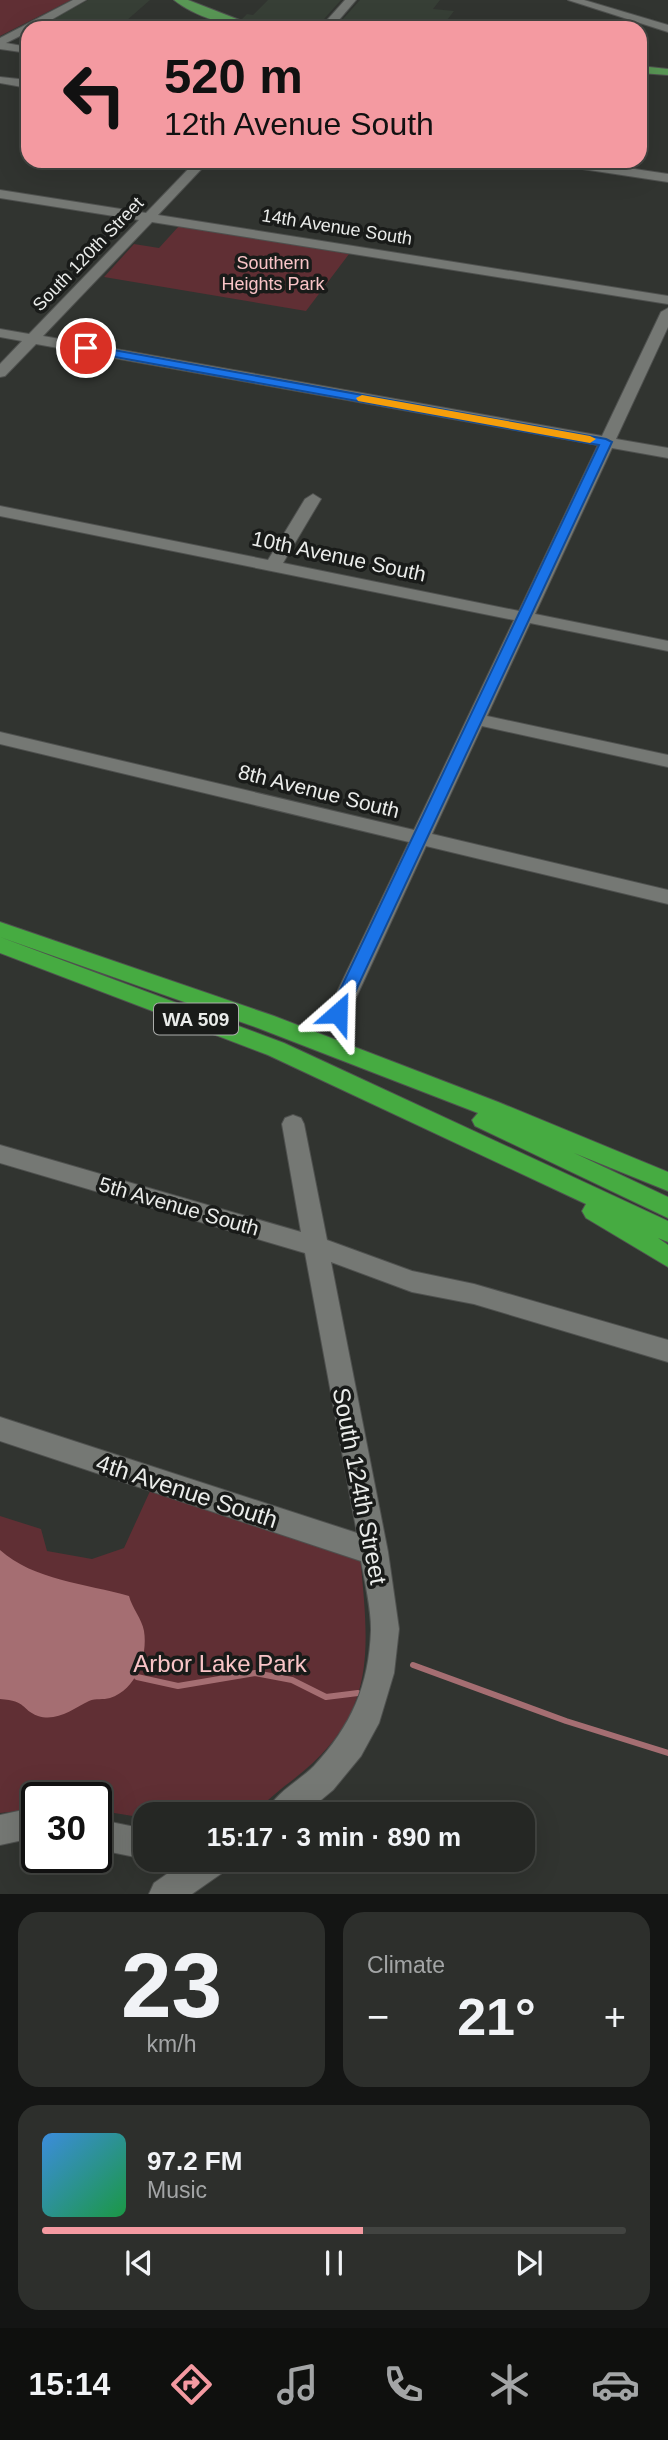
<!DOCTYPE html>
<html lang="en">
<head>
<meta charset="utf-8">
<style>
	body { margin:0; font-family:Arial,sans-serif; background:#2d2f2c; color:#f1f3f6; height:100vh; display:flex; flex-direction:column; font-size:26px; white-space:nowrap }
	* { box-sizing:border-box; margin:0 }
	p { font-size:23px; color:#a3a5a6 }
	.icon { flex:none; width:38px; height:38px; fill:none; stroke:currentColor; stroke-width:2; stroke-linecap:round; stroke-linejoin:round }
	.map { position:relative; height:1894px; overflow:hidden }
	.details { display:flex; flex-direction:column; gap:18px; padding:18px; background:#141514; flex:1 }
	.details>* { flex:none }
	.top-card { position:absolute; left:21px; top:21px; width:626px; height:147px; border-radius:21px; box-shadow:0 7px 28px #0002,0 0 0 2px #424441; background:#f49aa1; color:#111; overflow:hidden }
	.speed { position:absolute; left:21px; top:1782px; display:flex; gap:14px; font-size:35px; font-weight:700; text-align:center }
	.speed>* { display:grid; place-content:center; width:91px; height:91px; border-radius:50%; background:#252724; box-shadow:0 7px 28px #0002,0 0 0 2px #424441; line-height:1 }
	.speed .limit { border:4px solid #111; border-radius:10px; background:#fff; color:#111 }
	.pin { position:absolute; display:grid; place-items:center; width:60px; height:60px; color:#fff; margin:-30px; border:4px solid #fff; border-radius:50%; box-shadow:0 2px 7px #0007 }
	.me { position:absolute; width:77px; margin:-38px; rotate:25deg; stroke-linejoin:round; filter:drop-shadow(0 0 5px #0008) }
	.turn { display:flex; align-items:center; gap:24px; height:147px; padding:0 28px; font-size:32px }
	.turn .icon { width:91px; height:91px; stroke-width:2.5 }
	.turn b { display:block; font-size:49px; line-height:60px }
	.big { font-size:52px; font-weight:700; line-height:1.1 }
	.details .widget { flex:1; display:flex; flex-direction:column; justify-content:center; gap:10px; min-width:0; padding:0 24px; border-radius:21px; background:#2d2f2c }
	.details .dial { align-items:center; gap:0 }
	.dial b { font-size:91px; line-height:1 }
	.song { display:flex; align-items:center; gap:21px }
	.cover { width:84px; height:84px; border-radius:10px; background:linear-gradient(135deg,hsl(210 70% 55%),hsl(140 70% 35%)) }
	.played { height:7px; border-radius:4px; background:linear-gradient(90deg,#f49aa1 55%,#424441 55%) }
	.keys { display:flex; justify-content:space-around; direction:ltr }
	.heat { display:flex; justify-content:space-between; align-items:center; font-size:38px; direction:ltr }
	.details .tiles { flex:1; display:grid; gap:18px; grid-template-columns:1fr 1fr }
	.widget:last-child { grid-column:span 2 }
	.trip { position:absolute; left:133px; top:1802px; width:402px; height:70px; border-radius:21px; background:#252724; box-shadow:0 7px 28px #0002,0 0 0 2px #424441; font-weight:700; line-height:70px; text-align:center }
	.dock { display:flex; height:112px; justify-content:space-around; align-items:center; background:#0f100e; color:#a3a5a6 }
	.dock .icon { width:49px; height:49px }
	.dock .selected { color:#f49aa1 }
	.dock b { font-size:32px; color:#f1f3f6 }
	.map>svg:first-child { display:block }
	.built { fill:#373f36 }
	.green { fill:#602f34 }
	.water { fill:#a56e72 }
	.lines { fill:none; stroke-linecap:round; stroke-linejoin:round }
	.stream { stroke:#a56e72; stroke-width:6 }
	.minor-casing { stroke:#4f514f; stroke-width:2 }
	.major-casing { stroke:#4f514f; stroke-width:2 }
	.highway-casing { stroke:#4f514f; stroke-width:2 }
	.minor { fill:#757874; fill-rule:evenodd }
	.major { fill:#599755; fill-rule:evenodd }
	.highway { fill:#46ab41; fill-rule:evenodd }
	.route { fill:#1a73e8; stroke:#114b97; stroke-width:2 }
	.slow { fill:#f59e0b }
	.labels { text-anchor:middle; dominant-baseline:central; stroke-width:7; stroke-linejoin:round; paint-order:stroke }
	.far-street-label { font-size:18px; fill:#eaecea; stroke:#191b19 }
	.far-park-label { font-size:18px; fill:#f9c4c7; stroke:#191b19 }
	.shield { fill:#191b19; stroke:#abadab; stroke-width:2 }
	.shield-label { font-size:19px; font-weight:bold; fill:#eaecea }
	.street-label { font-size:21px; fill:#eaecea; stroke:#191b19 }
	.near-street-label { font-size:24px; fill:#eaecea; stroke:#191b19 }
	.near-park-label { font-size:24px; fill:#f9c4c7; stroke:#191b19 }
</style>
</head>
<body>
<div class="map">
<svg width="668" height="1894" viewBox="0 0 668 1894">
	<rect width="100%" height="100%" fill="#313430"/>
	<path class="built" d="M88 0H150L118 28H70L45 24Z
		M268 0H341L316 28H269L241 20 247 14 253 15Z
		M360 0H440L433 9 454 11 441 28H335Z"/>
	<path class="green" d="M0 0H71L0 36Z
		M179 226 349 254 306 311 104 277 134 244 159 248Z
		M151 1489 360 1556C370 1658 377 1718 286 1785 274 1794 261 1808 247 1814 236 1818 162 1815 145 1815V1818L96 1810V1797H37V1809L0 1813V1516L41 1529 47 1551 92 1559 124 1548Z"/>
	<path class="water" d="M0 1550C33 1580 87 1584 129 1596 132 1608 142 1619 144 1631 148 1656 136 1690 110 1698 103 1700 96 1698 89 1701 73 1709 57 1722 38 1716 20 1709 28 1701 0 1699Z"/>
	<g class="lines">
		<path class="stream" d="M413 1665 566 1721 668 1753
			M137 1677 178 1686 255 1673 292 1680 326 1697 358 1693"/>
		<defs>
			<path id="minor" d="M73 0H86L37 28H28V32L6 43 28 47V53L0 49V38Z
				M345 0H356L332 28H320Z
				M568 0H584L668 25V32Z
				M0 77 28 80V88L0 83Z
				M196 161H209L158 215 668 296V304L152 222 43 336 602 436 661 312 668 308V327L616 439 668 448V458L612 448 535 614 668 641V651L530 623 487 716 668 755V767L482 726 432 834 668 890V904L426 846 349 1013 346 1019 338 1021 330 1019 327 1013 409 842 0 744V732L414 830 514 620 0 516V506L268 560 305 499 313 494 321 499 283 563 519 611 598 445 36 344 5 376 0 377V364L22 341 0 337V329L29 334 139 220 0 198V190L146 213Z
				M550 161H581L668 174V182L556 165Z
				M293 1115 301 1118 304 1124 327 1240 412 1271 474 1284 668 1340V1362L474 1304 412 1292 331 1262 388 1552 399 1629 394 1673 379 1723 361 1756 333 1790 303 1815H265C274 1793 298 1782 314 1766 351 1726 369 1686 371 1630 371 1608 365 1583 361 1561L0 1441V1417L357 1533 305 1253 0 1163V1145L301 1232 282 1124 285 1118Z
				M23 1810 37 1811V1841L23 1840 0 1845V1815Z
				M96 1819 145 1829V1859L96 1849Z
				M187 1860H229L225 1871 192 1894H149L154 1883Z"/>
			<path id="major" d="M174 0H188L260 28C232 28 195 17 174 0Z
				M640 66 668 69V75L640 73Z"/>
			<path id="highway" d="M0 922 274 1016 498 1102 668 1172V1191L574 1153 668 1197V1218L475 1126 472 1120 478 1113 258 1028 0 937Z
				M0 937 284 1043 668 1221V1242L658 1238 668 1245V1267L586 1218 582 1211 586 1204 268 1055 0 953Z"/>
		</defs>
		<use href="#minor" class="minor-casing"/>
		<use href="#major" class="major-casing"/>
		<use href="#highway" class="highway-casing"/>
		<use href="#minor" class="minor"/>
		<use href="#major" class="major"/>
		<use href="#highway" class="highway"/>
	</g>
	<path class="route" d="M86 345 606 439 612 442 343 1018 338 1020 329 1013 599 445 82 351V346Z"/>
	<path class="slow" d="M362 395 590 436 596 439 590 443 358 401 356 398Z"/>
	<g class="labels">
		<g class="far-street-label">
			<text transform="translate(337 227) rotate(9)">14th Avenue South</text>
			<text transform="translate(88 254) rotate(-46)">South 120th Street</text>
		</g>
		<g class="far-park-label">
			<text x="273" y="263">Southern<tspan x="273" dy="21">Heights Park</tspan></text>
		</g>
		<rect class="shield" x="154" y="1003.5" width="84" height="31" rx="5"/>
		<g class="shield-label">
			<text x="196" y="1019">WA 509</text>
		</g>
		<g class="street-label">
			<text transform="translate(339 556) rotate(12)">10th Avenue South</text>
			<text transform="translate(319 791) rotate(14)">8th Avenue South</text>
			<text transform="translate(179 1206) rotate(16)">5th Avenue South</text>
		</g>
		<g class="near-street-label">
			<text transform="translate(360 1486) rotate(79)">South 124th Street</text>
			<text transform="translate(187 1491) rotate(18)">4th Avenue South</text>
		</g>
		<g class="near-park-label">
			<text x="220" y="1663">Arbor Lake Park</text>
		</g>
	</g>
</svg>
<div class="speed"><div class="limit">30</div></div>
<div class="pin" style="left:86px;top:348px;background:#d93025"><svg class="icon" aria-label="arrive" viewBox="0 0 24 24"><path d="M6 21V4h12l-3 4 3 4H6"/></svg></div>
<svg class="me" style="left:338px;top:1013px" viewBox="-20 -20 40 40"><path d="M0-17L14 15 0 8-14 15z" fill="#1a73e8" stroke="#fff" stroke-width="4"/></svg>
<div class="trip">15:17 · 3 min · 890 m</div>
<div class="top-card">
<div class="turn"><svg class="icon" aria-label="left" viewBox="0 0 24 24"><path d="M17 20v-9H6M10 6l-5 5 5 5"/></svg><div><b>520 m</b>12th Avenue South</div></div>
</div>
</div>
<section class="details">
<div class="tiles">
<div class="widget dial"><b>23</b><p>km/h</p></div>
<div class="widget"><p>Climate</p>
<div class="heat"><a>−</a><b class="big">21°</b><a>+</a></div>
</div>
<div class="widget">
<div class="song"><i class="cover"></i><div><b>97.2 FM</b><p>Music</p></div></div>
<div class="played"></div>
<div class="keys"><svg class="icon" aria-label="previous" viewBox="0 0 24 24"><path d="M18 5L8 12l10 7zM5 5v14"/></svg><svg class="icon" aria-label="pause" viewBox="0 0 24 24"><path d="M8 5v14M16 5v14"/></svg><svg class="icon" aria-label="next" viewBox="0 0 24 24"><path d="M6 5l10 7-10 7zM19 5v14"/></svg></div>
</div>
</div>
</section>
<nav class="dock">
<b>15:14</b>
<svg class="icon selected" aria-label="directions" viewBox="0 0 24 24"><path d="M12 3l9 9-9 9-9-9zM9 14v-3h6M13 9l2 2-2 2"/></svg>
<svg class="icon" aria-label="music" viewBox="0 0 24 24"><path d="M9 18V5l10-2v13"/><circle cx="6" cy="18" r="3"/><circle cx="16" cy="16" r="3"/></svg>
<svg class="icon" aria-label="phone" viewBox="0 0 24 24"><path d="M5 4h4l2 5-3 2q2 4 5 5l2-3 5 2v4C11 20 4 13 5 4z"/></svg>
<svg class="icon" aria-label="climate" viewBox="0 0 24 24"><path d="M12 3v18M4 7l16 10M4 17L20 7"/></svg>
<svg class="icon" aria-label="car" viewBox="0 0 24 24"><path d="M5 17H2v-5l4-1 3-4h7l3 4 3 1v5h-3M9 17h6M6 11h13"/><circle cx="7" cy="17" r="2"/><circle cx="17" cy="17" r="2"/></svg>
</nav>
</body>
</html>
